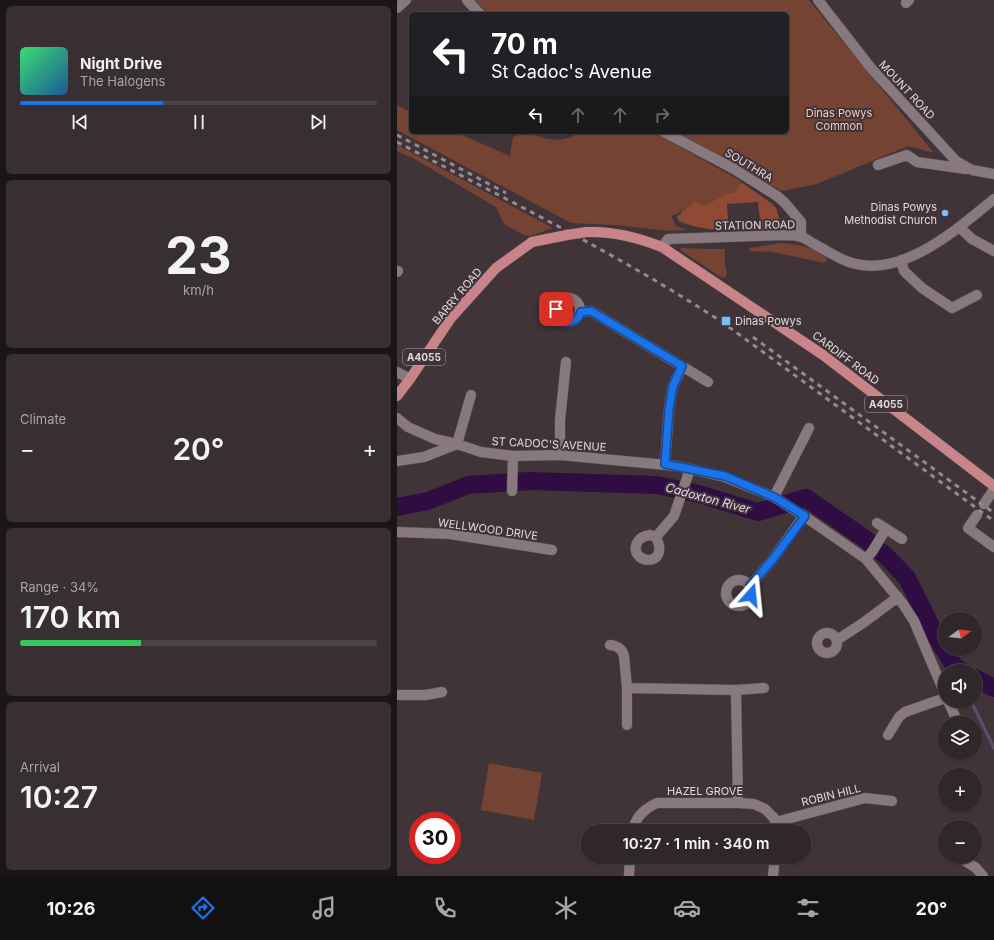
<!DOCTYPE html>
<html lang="en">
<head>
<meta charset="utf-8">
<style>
	body { margin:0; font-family:Inter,sans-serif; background:#382f32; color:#f1f3f6; height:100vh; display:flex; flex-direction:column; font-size:15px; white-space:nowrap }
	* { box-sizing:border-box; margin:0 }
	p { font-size:13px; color:#a8a5a8 }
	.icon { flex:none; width:22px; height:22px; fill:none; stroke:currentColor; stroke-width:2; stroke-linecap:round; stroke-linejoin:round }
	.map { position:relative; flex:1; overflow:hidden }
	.side { display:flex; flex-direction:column; gap:6px; padding:6px; background:#1a1517; width:397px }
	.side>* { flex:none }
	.hud { position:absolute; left:12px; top:12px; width:380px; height:122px; border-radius:6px; box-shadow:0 1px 3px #0004,0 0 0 1px #4b4447; background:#202124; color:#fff; overflow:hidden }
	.needle { width:26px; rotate:75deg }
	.tools { position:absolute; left:541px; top:612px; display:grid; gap:8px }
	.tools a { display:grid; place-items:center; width:44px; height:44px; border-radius:50%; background:#30272a; box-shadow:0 1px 3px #0004,0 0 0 1px #4b4447; font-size:20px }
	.speed { position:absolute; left:12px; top:812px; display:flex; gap:8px; font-size:20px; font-weight:700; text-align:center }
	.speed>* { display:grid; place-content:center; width:52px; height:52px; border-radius:50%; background:#30272a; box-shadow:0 1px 3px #0004,0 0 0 1px #4b4447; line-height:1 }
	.speed .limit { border:6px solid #d22; background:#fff; color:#111 }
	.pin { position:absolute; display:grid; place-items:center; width:34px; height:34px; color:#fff; margin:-17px; border-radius:8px; box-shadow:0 2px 6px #0006 }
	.me { position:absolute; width:44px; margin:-22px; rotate:18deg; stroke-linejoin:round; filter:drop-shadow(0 0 3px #0008) }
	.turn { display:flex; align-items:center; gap:14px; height:84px; padding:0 16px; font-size:18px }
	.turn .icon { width:52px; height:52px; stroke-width:2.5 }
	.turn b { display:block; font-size:28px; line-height:34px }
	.lanes { display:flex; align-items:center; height:38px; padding:0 16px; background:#0003; justify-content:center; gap:20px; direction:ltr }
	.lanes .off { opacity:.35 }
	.big { font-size:30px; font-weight:600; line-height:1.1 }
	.side .widget { flex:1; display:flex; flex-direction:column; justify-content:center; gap:6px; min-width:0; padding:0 14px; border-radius:6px; background:#382f32 }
	.side .dial { align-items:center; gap:0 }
	.dial b { font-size:52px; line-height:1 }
	.song { display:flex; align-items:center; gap:12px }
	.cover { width:48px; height:48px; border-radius:6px; background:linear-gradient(135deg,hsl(140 70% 55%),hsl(210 70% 35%)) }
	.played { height:4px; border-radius:2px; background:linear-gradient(90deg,#1a73e8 40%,#4b4447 40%) }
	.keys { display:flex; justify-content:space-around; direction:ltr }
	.heat { display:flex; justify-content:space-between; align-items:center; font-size:22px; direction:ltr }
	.charge { height:6px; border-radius:3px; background:linear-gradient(90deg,#34c759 34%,#4b4447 0) }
	.trip { position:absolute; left:184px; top:824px; width:230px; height:40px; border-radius:20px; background:#30272a; box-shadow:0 1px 3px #0004,0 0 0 1px #4b4447; font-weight:600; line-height:40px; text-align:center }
	.tabs { display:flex; height:64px; justify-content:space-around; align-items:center; background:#131011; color:#a8a5a8 }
	.tabs .icon { width:28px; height:28px }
	.tabs .active { color:#1a73e8 }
	.tabs b { font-size:18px; color:#f1f3f6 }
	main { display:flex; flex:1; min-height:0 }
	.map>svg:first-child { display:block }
	.green { fill:#754333 }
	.forest { fill:#8e4a34 }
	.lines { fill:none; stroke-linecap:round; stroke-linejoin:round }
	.stream { stroke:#644a71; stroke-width:3 }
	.river { stroke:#2f0d43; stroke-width:18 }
	.minor-casing { stroke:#5a5054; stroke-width:11 }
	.primary-casing { stroke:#5a5054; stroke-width:11 }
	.minor { stroke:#87797e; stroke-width:10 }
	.primary { stroke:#c9848a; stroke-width:10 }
	.rail { stroke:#948a8e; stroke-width:3; stroke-dasharray:5 5; stroke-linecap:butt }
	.primary-bridge-casing { stroke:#5a5054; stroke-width:11; stroke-linecap:butt }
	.primary-bridge { stroke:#c9848a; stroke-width:10 }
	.route-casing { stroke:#114b97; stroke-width:10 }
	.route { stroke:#1a73e8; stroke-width:7 }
	.poi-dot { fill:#77bff7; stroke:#403438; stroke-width:1.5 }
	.labels { text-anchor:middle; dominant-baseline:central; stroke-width:4; stroke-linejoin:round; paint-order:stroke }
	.shield { fill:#403438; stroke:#b0a7aa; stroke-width:1 }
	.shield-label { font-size:10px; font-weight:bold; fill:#e0d8db }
	.street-label { font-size:11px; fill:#e0d8db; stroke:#403438 }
	.park-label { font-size:11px; fill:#f5cbbe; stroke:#403438 }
	.poi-label { font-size:11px; fill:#e0d8db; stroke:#403438; text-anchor:end }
	.water-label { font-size:12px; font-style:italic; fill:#e7d4f6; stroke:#403438 }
</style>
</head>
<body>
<main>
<section class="side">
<div class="widget">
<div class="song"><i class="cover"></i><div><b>Night Drive</b><p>The Halogens</p></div></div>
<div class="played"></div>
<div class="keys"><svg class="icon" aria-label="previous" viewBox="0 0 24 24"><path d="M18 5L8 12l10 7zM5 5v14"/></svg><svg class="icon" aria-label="pause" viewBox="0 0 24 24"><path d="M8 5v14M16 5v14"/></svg><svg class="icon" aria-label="next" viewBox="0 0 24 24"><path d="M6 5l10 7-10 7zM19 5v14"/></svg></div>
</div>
<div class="widget dial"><b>23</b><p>km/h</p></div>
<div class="widget"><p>Climate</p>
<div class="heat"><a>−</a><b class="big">20°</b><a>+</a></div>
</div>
<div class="widget"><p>Range · 34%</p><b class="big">170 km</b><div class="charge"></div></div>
<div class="widget"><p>Arrival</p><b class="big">10:27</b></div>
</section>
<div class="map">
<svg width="597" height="876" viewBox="0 0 597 876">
	<rect width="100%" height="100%" fill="#403438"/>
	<path class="green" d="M78 0H412L537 153 511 146 420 184 385 191 275 132H390V14H91Z
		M0 105 14 112V132H58L113 156 116 137 126 133 141 136 150 139 161 140 172 138 183 132H256L344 181 337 192 330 193 307 206 298 201 280 214 274 216 279 226 290 230 272 231 217 225 174 223 0 130Z
		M0 144 6 148 156 228 133 236 127 235 107 224 99 207 21 161 0 151Z
		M384 243C399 244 419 247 430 259L427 263 423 262 375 252 352 251 353 248C364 247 373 244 384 243Z
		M284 248 311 249H328V267H329L330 275 327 278 324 277 283 250Z
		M92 763 145 773 137 820 84 810Z"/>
	<path class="forest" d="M344 182 374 203 379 208 385 228 364 229 361 202 330 204 332 231C315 230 298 228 282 221L280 216 284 214 285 211 298 201 307 206 330 193 337 192Z"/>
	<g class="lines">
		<path class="stream" d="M558 667 559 671
			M574 701 597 748"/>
		<path class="river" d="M0 507 31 501 71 485 132 481 260 485 302 494 361 512 409 498 467 538 490 557 510 578 540 638 558 667 565 671
			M578 678 597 688"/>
		<defs>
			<path id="minor" d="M70 0 83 14
				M421 0 474 68 559 161 575 170 597 174
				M509 3 512 0
				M0 8 9 0
				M267 132 337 169 380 196 388 203 404 222V237
				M481 165 510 155 520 162 569 169
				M562 227 575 239 597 251
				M265 247 271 239 386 235C392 235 399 235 404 237 409 238 413 242 417 244 429 250 440 258 452 262 504 280 560 229 597 199
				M504 260 507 271 525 288 555 308 580 295
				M0 272 1 271
				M159 310a12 12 0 1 1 24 0a12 12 0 1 1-24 0Z
				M184 312 194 311 311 382
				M0 372 13 379
				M0 418 11 427 38 439 60 444 84 452 116 456 163 455 280 466 328 477 377 497 407 516 469 559 506 604 517 621 548 694
				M163 455V420L169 362
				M0 461 27 457 60 444 74 395
				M268 464 272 409 276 386 285 367
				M115 491 116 456
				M377 497 412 428
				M587 504 597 489
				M580 515 571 528 597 547
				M480 523 505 539
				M0 532 53 534 155 550
				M253 535 259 537C274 569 231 564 240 543 242 538 247 536 253 535Z
				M259 537 277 516 293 469
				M469 559 475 552 489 529
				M329 593a13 13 0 1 1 26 0a13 13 0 1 1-26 0Z
				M353 586 376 559 407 516
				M420 643a10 10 0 1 1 20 0a10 10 0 1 1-20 0Z
				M440 640 466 623 501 597
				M213 645C220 646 225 648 227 656L230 688V725
				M230 688 339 690 341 803
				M339 690 367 688
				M0 695H29L45 692
				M551 701 561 723
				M491 735 502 717 508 712 548 698
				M379 822 468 798 495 801
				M236 831C238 817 247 809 260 803H341L357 804 368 809 377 818 381 831
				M562 857 579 868 586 876
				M232 876 233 857
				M376 876 378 857"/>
			<path id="primary" d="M190 232C217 231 240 237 265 247L426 355 597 486
				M0 396 13 379 54 318 99 268 135 242"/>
		</defs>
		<use href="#minor" class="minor-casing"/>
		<use href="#primary" class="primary-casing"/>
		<use href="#minor" class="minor"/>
		<use href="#primary" class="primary"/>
		<path class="rail" d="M0 135 109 193
			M0 142C110 200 221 254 325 322L597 521
			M356 337 597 513"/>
		<defs>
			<path id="primary-bridge" d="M135 242 170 235 190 232"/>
		</defs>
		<use href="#primary-bridge" class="primary-bridge-casing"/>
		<use href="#primary-bridge" class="primary-bridge"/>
	</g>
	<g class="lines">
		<defs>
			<path id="route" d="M159 309C160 325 179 327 184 312L194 311 285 366 276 386 272 409 268 464 328 476 377 497 408 516 376 559 353 586 354 595"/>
		</defs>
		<use href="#route" class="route-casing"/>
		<use href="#route" class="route"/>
	</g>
	<g class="poi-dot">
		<circle cx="548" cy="213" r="4"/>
		<rect x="324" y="316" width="10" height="10" rx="2"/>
	</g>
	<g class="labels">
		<g class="shield">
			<rect x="6" y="349" width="42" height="16" rx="3"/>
			<rect x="468" y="396" width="42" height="16" rx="3"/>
		</g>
		<g class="shield-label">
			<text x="27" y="357">A4055</text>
			<text x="489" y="404">A4055</text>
		</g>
		<g class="street-label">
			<text transform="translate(510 90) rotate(47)">MOUNT ROAD</text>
			<text transform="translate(352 165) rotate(31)">SOUTHRA</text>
			<text transform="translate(358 225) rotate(-1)">STATION ROAD</text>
			<text transform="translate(60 296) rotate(-50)">BARRY ROAD</text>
			<text transform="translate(449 358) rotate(37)">CARDIFF ROAD</text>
			<text transform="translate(152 444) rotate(3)">ST CADOC'S AVENUE</text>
			<text transform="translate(91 529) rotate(8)">WELLWOOD DRIVE</text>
			<text x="308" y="791">HAZEL GROVE</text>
			<text transform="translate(434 795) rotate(-14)">ROBIN HILL</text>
		</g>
		<g class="park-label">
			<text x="442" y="113">Dinas Powys<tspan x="442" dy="13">Common</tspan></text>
		</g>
		<g class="poi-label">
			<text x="540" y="207">Dinas Powys<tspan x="540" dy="13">Methodist Church</tspan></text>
			<text x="338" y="321" text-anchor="start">Dinas Powys</text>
		</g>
		<g class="water-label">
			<text transform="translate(311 498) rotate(15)">Cadoxton River</text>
		</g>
	</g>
</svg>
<div class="tools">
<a><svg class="needle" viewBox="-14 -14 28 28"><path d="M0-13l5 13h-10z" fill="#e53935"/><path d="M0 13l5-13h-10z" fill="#a8a5a8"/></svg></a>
<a><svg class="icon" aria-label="sound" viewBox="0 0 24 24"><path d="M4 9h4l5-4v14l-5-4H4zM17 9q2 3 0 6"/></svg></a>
<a><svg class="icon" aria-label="layers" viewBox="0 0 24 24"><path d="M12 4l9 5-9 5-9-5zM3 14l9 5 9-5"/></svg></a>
<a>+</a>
<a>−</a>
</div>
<div class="speed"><div class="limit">30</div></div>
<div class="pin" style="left:159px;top:309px;background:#d93025"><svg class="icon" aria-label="arrive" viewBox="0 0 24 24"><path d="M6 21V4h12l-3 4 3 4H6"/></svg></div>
<svg class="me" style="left:354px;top:595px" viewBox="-20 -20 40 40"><path d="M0-17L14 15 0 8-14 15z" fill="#1a73e8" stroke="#fff" stroke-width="4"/></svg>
<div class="trip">10:27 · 1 min · 340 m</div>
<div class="hud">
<div class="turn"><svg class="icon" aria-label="left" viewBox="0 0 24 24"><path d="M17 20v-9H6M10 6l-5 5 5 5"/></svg><div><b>70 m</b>St Cadoc's Avenue</div></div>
<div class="lanes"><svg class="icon" aria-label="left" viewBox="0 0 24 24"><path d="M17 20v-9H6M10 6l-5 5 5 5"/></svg><svg class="icon off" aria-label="ahead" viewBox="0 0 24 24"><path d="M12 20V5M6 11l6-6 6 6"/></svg><svg class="icon off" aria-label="ahead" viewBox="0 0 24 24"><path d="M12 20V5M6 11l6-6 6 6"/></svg><svg class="icon off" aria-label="right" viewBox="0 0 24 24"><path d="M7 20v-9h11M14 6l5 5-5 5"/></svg></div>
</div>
</div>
</main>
<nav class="tabs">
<b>10:26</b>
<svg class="icon active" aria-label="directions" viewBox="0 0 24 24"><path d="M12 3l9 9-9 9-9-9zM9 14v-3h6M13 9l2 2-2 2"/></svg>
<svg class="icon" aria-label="music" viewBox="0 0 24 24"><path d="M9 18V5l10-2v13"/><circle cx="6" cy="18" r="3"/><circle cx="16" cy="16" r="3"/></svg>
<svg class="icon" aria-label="phone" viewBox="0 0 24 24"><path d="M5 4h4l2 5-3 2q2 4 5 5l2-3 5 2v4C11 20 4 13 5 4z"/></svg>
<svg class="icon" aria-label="climate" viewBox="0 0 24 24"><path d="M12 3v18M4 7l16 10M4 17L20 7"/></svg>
<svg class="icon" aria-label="car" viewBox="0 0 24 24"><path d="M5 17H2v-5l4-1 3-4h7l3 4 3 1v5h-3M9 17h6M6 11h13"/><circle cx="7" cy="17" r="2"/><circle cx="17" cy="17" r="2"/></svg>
<svg class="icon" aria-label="filters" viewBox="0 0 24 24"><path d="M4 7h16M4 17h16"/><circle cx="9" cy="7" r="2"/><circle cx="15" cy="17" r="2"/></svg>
<b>20°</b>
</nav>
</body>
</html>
